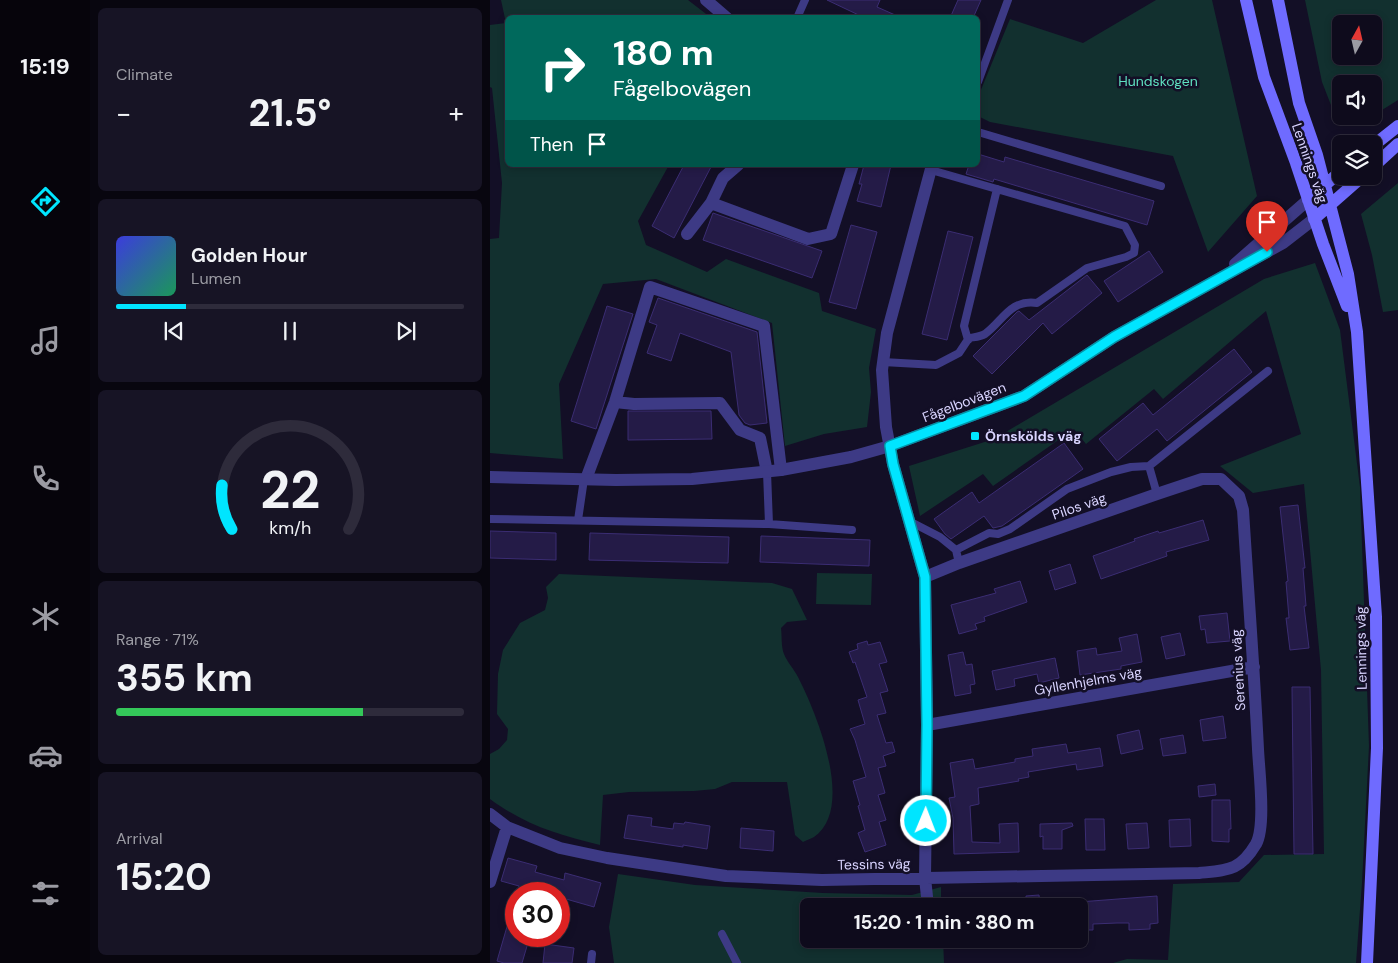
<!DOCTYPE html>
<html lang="en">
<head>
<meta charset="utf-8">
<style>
	body { margin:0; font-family:"DM Sans",sans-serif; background:#171425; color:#f1f3f6; height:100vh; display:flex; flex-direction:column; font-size:19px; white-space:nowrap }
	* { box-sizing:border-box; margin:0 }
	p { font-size:16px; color:#9b9ba3 }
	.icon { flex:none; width:28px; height:28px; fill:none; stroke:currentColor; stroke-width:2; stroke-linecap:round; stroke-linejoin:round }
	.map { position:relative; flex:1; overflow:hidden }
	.side { display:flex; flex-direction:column; gap:8px; padding:8px; background:#08060f; width:400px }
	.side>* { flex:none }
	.guide { position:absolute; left:15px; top:15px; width:475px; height:152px; border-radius:8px; box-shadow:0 2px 8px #0003,0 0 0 1px #2e2b3b; background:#00695c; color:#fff; overflow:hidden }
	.needle { width:32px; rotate:8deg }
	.tools { position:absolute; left:842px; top:15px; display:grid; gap:10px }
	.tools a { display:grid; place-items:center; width:50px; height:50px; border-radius:8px; background:#0e0b1c; box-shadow:0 2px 8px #0003,0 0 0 1px #2e2b3b; font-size:25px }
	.speed { position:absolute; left:15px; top:882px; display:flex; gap:10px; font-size:25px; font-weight:700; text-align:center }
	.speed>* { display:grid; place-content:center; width:65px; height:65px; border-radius:50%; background:#0e0b1c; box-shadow:0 2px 8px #0003,0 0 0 1px #2e2b3b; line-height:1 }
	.speed .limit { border:8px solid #d22; background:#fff; color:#111 }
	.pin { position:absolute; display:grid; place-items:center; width:42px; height:42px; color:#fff; margin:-51px -21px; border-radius:50% 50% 50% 0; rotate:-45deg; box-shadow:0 0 5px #0007 }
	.pin .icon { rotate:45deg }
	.me { position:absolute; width:55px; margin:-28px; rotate:1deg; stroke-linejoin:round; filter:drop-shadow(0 0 4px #0008) }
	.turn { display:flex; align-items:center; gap:18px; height:105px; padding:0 25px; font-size:22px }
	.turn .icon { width:65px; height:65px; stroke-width:2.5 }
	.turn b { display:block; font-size:35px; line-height:42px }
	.then { display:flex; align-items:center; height:48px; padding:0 25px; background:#0003; gap:10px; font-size:19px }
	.big { font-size:38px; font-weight:700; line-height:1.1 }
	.side .card { flex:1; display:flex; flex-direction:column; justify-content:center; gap:8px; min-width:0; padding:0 18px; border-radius:8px; background:#171425 }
	.side .dial { align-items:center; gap:0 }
	.dial svg { height:130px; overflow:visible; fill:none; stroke:#2e2b3b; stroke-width:7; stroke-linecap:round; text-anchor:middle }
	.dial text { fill:#f1f3f6; stroke:none }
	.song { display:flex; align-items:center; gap:15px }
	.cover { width:60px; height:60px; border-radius:8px; background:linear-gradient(135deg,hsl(240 70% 55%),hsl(150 70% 35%)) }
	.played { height:5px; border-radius:2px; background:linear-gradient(90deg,#00e5ff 20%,#2e2b3b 20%) }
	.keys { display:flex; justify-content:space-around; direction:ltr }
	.heat { display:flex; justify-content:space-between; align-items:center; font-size:28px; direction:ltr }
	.charge { height:8px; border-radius:4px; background:linear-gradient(90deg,#34c759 71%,#2e2b3b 0) }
	.trip { position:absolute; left:310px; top:898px; width:288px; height:50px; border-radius:8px; background:#0e0b1c; box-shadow:0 2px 8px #0003,0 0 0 1px #2e2b3b; font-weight:700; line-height:50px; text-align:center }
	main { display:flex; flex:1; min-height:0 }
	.tabs { display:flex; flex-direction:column; width:90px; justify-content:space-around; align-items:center; background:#06040b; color:#9b9ba3 }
	.tabs .icon { width:35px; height:35px }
	.tabs .current { color:#00e5ff }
	.tabs b { font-size:22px; color:#f1f3f6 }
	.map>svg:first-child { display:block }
	.green { fill:#12302f; fill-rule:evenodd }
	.building { fill:#241b47; stroke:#3b2d73 }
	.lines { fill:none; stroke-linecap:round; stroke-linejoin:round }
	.service { stroke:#3d3a85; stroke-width:8 }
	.minor { stroke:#3d3a85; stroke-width:12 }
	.tertiary { stroke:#3d3a85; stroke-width:12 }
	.secondary { stroke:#6f6bff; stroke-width:12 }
	.route-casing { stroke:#0095a6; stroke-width:12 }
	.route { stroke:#00e5ff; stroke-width:9 }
	.poi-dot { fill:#00e5ff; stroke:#130f26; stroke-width:2 }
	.labels { text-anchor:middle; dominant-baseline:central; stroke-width:5; stroke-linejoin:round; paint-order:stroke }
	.park-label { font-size:14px; fill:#5fe0c0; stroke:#130f26 }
	.street-label { font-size:14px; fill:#d9d4ff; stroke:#130f26 }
	.poi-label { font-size:14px; font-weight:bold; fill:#d9d4ff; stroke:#130f26; text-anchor:start }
</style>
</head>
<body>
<main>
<nav class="tabs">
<b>15:19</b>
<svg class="icon current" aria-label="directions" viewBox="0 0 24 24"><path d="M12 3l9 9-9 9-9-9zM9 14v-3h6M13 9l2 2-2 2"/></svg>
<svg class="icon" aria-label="music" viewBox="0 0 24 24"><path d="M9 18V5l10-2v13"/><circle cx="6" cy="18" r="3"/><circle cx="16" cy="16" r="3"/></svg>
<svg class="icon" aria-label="phone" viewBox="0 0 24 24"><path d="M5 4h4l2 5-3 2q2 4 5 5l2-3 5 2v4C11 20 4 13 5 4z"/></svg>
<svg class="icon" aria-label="climate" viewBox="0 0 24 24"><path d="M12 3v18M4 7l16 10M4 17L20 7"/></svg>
<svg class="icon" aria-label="car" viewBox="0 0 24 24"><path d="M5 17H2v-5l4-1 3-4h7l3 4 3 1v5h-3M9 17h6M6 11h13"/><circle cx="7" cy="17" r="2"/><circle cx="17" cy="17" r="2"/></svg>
<svg class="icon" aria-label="filters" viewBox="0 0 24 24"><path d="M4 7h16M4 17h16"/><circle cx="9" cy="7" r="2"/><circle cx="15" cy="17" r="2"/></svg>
</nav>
<section class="side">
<div class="card"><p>Climate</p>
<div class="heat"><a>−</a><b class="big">21.5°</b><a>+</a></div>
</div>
<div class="card">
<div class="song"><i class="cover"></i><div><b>Golden Hour</b><p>Lumen</p></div></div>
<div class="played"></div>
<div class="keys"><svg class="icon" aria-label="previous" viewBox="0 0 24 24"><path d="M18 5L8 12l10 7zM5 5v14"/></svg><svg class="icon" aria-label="pause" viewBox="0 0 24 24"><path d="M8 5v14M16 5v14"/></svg><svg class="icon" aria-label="next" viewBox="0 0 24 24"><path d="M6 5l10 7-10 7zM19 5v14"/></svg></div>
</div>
<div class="card dial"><svg viewBox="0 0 100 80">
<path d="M14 69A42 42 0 1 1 86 69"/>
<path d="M14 69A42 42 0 0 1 8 42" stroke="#00e5ff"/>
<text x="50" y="56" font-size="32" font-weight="700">22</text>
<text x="50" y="72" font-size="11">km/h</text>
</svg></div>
<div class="card"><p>Range · 71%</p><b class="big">355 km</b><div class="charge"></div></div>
<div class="card"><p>Arrival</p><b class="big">15:20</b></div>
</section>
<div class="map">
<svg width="908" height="963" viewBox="0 0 908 963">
	<rect width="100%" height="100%" fill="#130f26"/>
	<path class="green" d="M11 0H198L220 17 18 18V165H179L148 221 156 245 217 272 236 259 329 293 332 311 386 329 379 368 381 392 377 427 334 434 295 446 282 323 166 279 113 284 69 384 73 459 0 453V239L9 238 12 183 2 88 0 87V25L16 23Z
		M666 0H722L767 196 718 252 683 156 500 122 488 116V97L520 19 593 43Z
		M815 0H908V100L884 115V84H851V116H882C871 123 861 128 848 123L832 82ZM851 24H884V56H851Z
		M908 183V310L893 312 882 255 871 214Z
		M825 263 850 330 870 487 879 746 872 883 866 963H623L637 959 678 960 683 884 749 882 774 855 834 854 831 670 814 484 763 493 730 466 811 434 776 311 673 399 664 389 596 444 584 429 503 486 493 474 430 516 419 466 504 439 774 279Z
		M327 573 382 574 381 605 326 604Z
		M69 574 282 583 302 589 317 620 297 622 291 628C292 636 291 647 294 654 297 662 304 669 308 677 326 712 366 808 324 837 321 839 316 840 313 842L305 835 297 782H242L225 789 204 791 139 792 113 795 110 845C68 835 35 825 0 799V754L9 749 17 740 18 729 7 714 8 674 13 650 30 623 55 610 58 598 56 587Z
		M128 874 205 885 333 893 422 895 451 887V906H319V939H453L454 963H124L119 927Z"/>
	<path class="building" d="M337 0H390L387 7 412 18H375Z
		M468 0H491L483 18H460Z
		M488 154 514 162 515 157 664 201 657 225 504 179 503 182 476 174 479 165H488Z
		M194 165H222L184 238 162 226Z
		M374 165H401L391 207 367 201 372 184H369Z
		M223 213 332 251 322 278 213 240Z
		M361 225 387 232 366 309 339 302Z
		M458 231 483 237 457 340 432 334Z
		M659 251 673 272 628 302 614 281Z
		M597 275 612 293 562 334 553 323 502 374 483 356 527 312 529 311 539 320Z
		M168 298 267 332 277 423 260 425 255 423 249 415 241 352 190 333 181 361 157 353 167 325 159 322Z
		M117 306 143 314 106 429 81 421Z
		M744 349 762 372 677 441 667 429 627 461 609 439 653 403 663 415Z
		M138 411H221L222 439 138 440Z
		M574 443 593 469 512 526 503 528 494 516 461 539 455 534 444 519 482 492 489 503Z
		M808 505 815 568H813L816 606H814L819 648 800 650 796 618H799L796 582 798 581 790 507Z
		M713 520 719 540 676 552 677 556 611 579 603 556 645 541 644 539 668 531 669 533Z
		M0 531 66 533V560L0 558Z
		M100 533 239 537 238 563 99 560Z
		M271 536 380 540 379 566 270 562Z
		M580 564 586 583 565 590 559 571Z
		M530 581 537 602 494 617 495 621 485 624 487 629 469 634 461 605 506 593 504 589Z
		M737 613 740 641 717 643 715 629 711 630 709 616Z
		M690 633 695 655 676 659 671 637Z
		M647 634 652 662 631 666V669L590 675 587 651 606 648 607 655 632 651 629 638Z
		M377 641 378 645 390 642 397 662 389 664 398 691 390 693 396 713 387 715 396 743 402 742 405 752 393 756 396 766 388 768 395 793 388 795 396 820 389 822 396 845 375 852 368 833 375 830 368 806 370 805 363 781 376 777 365 740 360 729 375 724 368 700 377 697 365 662 363 663 359 652 368 649 367 644Z
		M473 652 476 665 482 664 485 684 480 685 481 693 465 696 458 655Z
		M565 658 569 678 549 683 547 674 524 679 525 686 506 690 502 671Z
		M802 687H820L823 854H804Z
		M733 716 736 738 713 741 710 720Z
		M649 730 653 749 631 754 627 735Z
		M693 735 696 753 673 756 670 739Z
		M576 744 578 753 610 748 613 766 587 770 586 764 538 772 539 777 528 779 529 781 488 788 489 804 480 806 482 842 510 843 509 824 528 823 529 852 464 854 463 818 459 798 465 797 460 763 483 759 485 769 525 762V759L543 756 542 749Z
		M725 784 726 795 709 797 708 786Z
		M722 800H740L741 829H739V842L722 841Z
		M138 815 162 818 161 826 183 829 184 823 194 824 195 822 220 826 217 849 193 845V847L134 838Z
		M595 819H614L615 850H596Z
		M700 819 701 846 680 847 679 820Z
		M582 823 583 826 572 830V849H553V836L550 837V824Z
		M657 823 659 848 638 849 636 824Z
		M251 828 284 831 283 851 250 848Z
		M18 858 47 866 45 872 74 880 75 873 111 883 104 907 69 897V894H26L29 886 11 881Z
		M549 895 550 906H536V896Z
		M667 896 668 923 660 924V929L639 930V923H627L603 924V930H589V902Z
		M23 906H26V936H40L32 963H14L7 961Z
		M55 944 84 948 82 963H53Z"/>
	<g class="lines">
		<path class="service" d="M307 18 315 0
			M488 82 518 0
			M488 132 671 186
			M478 340 474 326 507 189
			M393 362 446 365 469 353 479 338C484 337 490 337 495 334 513 321 520 299 547 303L597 268 636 257 644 253 645 245 635 226 441 170
			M277 472 279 524
			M667 494 659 466 778 371
			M0 519 279 524 362 530
			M88 520 94 479
			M419 521 450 537 466 550
			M469 563 466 550 499 533 508 534 520 529 577 489 621 472 641 467 659 466
			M232 934 247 963
			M101 963 102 954"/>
		<path class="minor" d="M216 0 237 18
			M221 203 318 239 341 234 363 165
			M197 234 221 203 233 178 248 165
			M125 402 144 404 230 403 250 430 270 438 277 472
			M96 479 125 402 160 287 274 326 291 470
			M437 725 764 667
			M0 814 17 827 70 848 117 858 236 876 332 880 709 873C738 870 750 871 766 844 776 826 769 771 768 749 764 669 758 590 753 510L749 496 731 479H712L667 494 469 563 435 577
			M0 882 17 827
			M438 906 435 878 437 725 435 577 403 464 396 427 392 370 397 333 442 165"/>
		<path class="tertiary" d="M745 264 818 200
			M0 477 126 480 202 479 291 470 361 457 400 446 534 396 624 337 793 243 824 219"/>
		<path class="secondary" d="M756 0 774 77 806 163 833 244 857 306
			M788 0 809 103 827 155 858 274 867 332 886 617 887 748 877 963
			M884 145 908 126
			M884 166 908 144
			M818 200 851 171
			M824 219 873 176"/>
	</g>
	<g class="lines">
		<defs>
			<path id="route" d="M436 821 437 725 435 577 403 464 400 446 534 396 624 337 777 252"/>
		</defs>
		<use href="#route" class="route-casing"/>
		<use href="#route" class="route"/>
	</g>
	<rect class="poi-dot" x="480" y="431" width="10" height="10" rx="2.5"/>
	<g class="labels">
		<g class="park-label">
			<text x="668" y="81">Hundskogen</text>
		</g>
		<g class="street-label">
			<text transform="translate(820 163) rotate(71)">Lennings väg</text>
			<text transform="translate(474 402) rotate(-21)">Fågelbovägen</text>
			<text transform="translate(589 506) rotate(-19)">Pilos väg</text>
			<text transform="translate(871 648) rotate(-91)">Lennings väg</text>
			<text transform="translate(748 670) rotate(-93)">Serenius väg</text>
			<text transform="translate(598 681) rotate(-10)">Gyllenhjelms väg</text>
			<text transform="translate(384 864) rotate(-1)">Tessins väg</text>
		</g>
		<g class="poi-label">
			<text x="495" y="436">Örnskölds väg</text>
		</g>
	</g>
</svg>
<div class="tools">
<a><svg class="needle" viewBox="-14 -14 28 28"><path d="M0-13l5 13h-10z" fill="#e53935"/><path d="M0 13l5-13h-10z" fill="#9b9ba3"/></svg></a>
<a><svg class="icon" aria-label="sound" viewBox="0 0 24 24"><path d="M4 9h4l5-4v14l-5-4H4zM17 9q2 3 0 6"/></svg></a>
<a><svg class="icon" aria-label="layers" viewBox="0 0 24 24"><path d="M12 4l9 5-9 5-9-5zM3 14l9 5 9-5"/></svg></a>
</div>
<div class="speed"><div class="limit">30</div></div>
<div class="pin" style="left:777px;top:252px;background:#d93025"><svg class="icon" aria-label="arrive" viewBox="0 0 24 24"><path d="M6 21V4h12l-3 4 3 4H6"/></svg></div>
<svg class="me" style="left:436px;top:821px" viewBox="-20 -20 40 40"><circle r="17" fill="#00e5ff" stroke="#fff" stroke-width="3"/><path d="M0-11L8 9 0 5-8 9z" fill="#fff"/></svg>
<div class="trip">15:20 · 1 min · 380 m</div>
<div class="guide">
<div class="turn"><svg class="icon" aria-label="right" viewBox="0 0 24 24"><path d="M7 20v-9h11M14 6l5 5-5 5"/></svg><div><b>180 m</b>Fågelbovägen</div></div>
<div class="then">Then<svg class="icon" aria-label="arrive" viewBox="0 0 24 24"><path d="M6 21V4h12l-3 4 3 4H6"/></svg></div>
</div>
</div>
</main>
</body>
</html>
